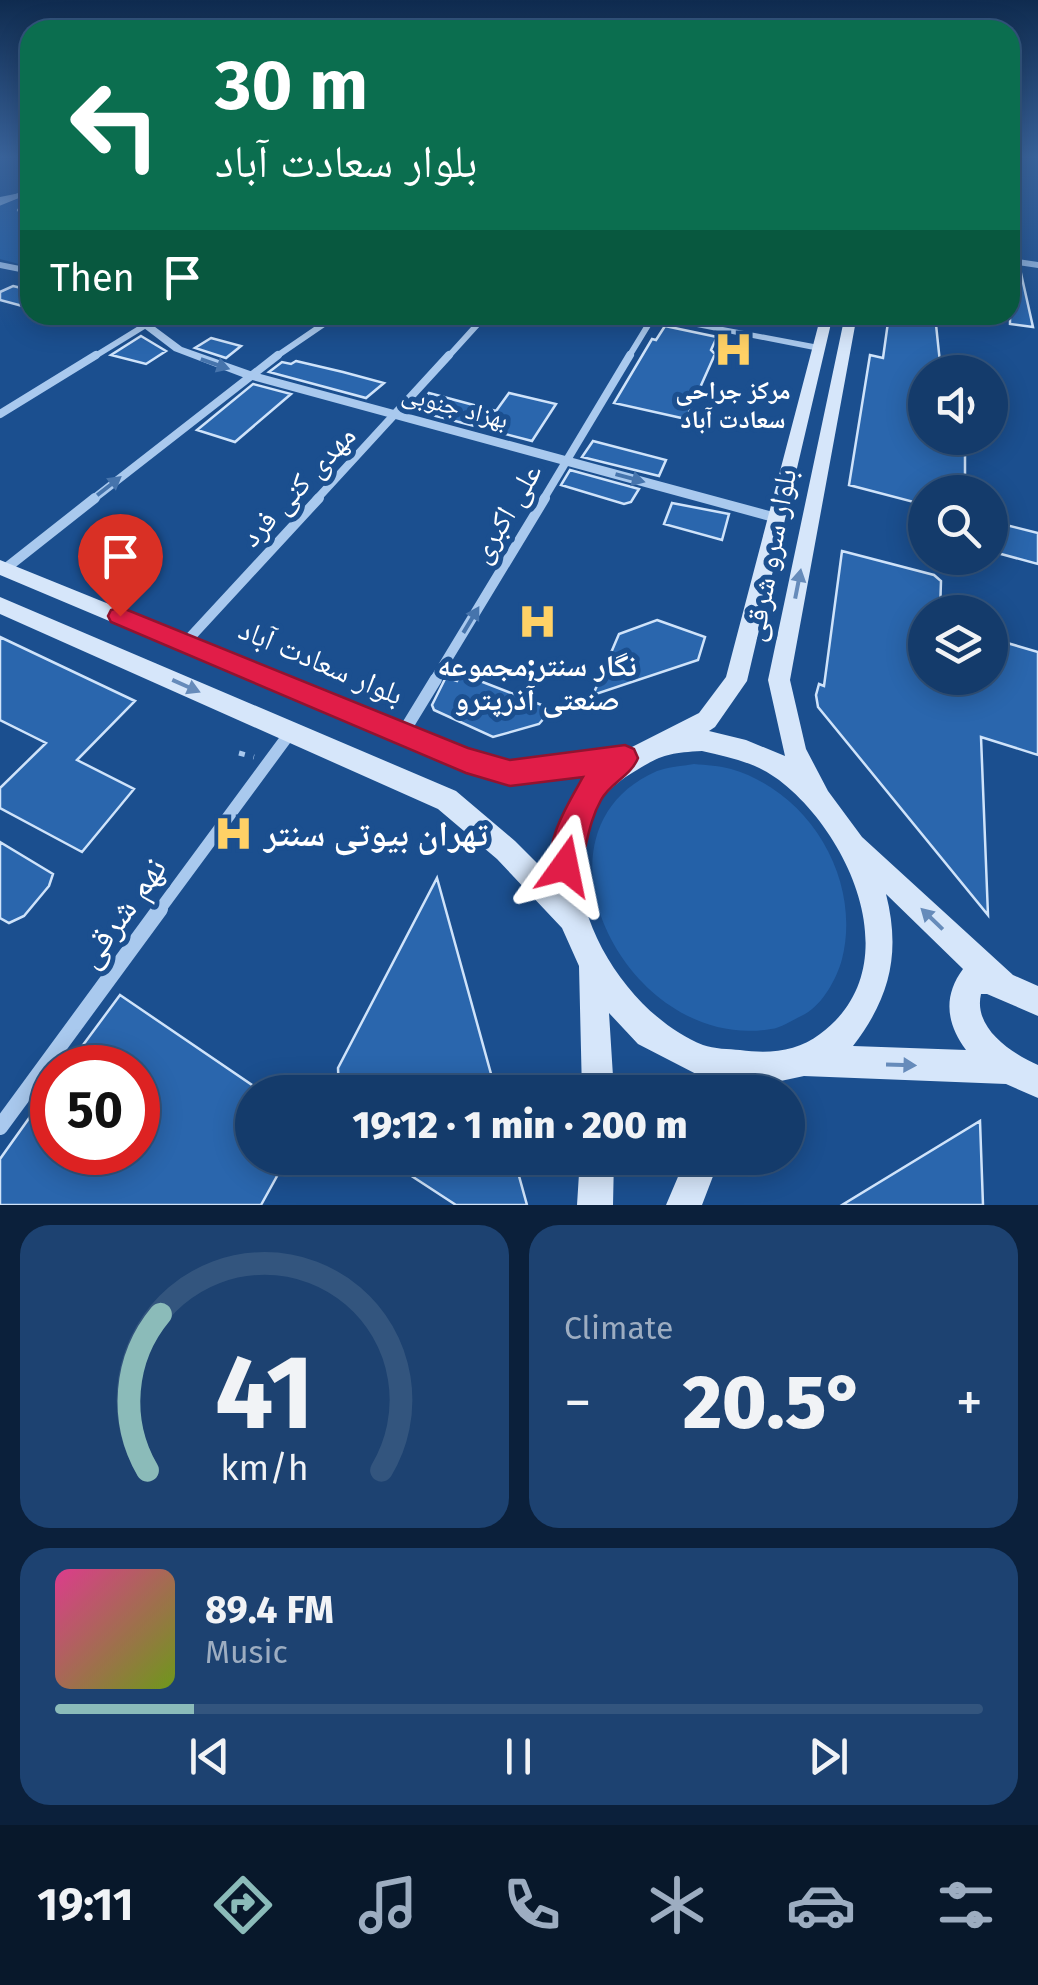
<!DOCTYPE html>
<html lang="en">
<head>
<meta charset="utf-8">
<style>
	body { margin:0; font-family:"Fira Sans","Noto Naskh Arabic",sans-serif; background:#1d4271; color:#f1f3f6; height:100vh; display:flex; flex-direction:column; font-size:38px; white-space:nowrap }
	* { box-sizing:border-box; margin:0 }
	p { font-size:32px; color:#9dadc1 }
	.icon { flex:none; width:55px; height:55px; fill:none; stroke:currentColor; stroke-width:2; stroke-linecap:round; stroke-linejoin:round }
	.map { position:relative; height:1205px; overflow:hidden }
	.side { display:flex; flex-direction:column; gap:20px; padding:20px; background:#0b203b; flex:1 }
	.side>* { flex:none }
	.hud { position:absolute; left:20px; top:20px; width:1000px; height:305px; border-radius:30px; box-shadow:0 5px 25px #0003,0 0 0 2px #33557e; background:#0b6e4f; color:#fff; overflow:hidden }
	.fabs { position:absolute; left:908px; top:355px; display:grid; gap:20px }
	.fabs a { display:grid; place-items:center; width:100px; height:100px; border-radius:50%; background:#143b6b; box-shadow:0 5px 25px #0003,0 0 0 2px #33557e; font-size:50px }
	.speed { position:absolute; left:30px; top:1045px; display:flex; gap:20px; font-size:50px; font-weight:700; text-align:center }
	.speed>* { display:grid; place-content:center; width:130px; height:130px; border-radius:50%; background:#143b6b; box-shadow:0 5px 25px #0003,0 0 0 2px #33557e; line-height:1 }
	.speed .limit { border:15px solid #d22; background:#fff; color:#111 }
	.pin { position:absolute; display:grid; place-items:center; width:85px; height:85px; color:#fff; margin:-102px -42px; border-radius:50% 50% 50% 0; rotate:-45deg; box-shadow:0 0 10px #0007 }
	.pin .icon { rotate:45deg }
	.me { position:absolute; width:110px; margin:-55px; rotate:12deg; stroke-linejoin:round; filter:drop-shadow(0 0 8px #0008) }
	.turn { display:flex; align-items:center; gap:35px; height:210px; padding:0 30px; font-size:45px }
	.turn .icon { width:130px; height:130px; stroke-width:2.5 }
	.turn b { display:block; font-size:70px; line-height:85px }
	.then { display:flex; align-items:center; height:95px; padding:0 30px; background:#0003; gap:20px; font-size:38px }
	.big { font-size:75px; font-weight:800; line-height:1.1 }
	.side .card { flex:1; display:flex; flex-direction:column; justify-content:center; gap:15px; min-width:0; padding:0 35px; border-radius:30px; background:#1d4271 }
	.side .dial { align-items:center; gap:0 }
	.dial svg { height:260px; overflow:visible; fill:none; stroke:#33557e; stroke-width:7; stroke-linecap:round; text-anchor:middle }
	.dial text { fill:#f1f3f6; stroke:none }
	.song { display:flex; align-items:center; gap:30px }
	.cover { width:120px; height:120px; border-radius:15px; background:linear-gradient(135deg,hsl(330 70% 55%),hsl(80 70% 35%)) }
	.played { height:10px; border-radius:5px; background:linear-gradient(90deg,#8bbbb9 15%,#33557e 15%) }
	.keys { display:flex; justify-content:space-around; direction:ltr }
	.heat { display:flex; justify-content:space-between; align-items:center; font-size:55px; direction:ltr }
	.side .tiles { flex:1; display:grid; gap:20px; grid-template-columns:1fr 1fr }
	.card:last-child { grid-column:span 2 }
	.trip { position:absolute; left:235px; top:1075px; width:570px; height:100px; border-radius:50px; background:#143b6b; box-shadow:0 5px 25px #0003,0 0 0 2px #33557e; font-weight:800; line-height:100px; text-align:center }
	.menu { display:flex; height:160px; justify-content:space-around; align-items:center; background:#08182b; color:#9dadc1 }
	.menu .icon { width:70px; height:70px }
	.menu .on { color:#8bbbb9 }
	.menu b { font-size:45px; color:#f1f3f6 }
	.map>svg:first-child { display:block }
	.green { fill:#2461a8 }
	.building { fill:#2a66ad; stroke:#cfe3fa; stroke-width:2.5 }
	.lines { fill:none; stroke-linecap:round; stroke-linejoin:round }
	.path-far1 { stroke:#a9c9ee; stroke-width:2.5; stroke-dasharray:2.5 4; stroke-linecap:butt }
	.path { stroke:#a9c9ee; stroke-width:5; stroke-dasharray:6 9; stroke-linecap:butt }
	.minor-far5 { stroke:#a9c9ee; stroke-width:5 }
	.minor-far4 { stroke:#a9c9ee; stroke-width:6 }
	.minor-far3 { stroke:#a9c9ee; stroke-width:8 }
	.minor-far2 { stroke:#a9c9ee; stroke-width:10 }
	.minor-far1 { stroke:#a9c9ee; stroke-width:12 }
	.minor { stroke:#a9c9ee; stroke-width:16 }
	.tertiary { fill:#a9c9ee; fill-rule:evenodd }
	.secondary { fill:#d6e6fa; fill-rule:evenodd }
	.oneway { fill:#4674ac }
	.oneway2 { fill:#668bba }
	.route { fill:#e11d48; stroke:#92132f; stroke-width:2.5 }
	.labels { text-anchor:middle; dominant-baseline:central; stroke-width:10; stroke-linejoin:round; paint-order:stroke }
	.far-poi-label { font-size:25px; font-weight:bold; fill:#fff; stroke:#1b4f8f }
	.far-street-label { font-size:25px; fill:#fff; stroke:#1b4f8f }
	.street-label { font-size:30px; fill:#fff; stroke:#1b4f8f }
	.poi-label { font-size:30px; font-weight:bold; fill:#fff; stroke:#1b4f8f }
	.near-poi-label { font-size:35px; font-weight:bold; fill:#fff; stroke:#1b4f8f; text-anchor:start }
	.near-street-label { font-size:35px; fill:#fff; stroke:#1b4f8f }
</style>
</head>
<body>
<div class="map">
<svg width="1038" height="1205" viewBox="0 0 1038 1205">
	<rect width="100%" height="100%" fill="#1b4f8f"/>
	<path class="green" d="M30 195V267L0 259V205Z
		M694 764C706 765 720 766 731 769 810 792 862 880 842 959 837 978 823 1004 805 1014 794 1019 782 1028 771 1029 627 1053 517 832 657 771 668 767 682 766 694 764Z"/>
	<path class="building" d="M1010 268 1020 269 1033 327 1010 324Z
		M13 286 30 290V308L0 300V292Z
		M889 315H935L941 372H925V438H965V492H925V505L849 485 870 355 883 358Z
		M665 326 717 337 711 350 715 354 686 419 614 403 652 339 656 340Z
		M141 336 166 351 146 364 111 355Z
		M211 338 241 346 226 358 195 348Z
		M296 361 343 372 384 383 366 398 269 372 282 362 291 364Z
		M253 384 291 394 235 442 197 430Z
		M429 393 496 411 509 393 556 404 532 441 413 410Z
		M593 441 666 460 659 476 582 457Z
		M570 470 639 489 631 502 624 504 561 485Z
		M672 503 729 514 722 540 664 524Z
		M990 521 1038 533V564L990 551Z
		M842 551 934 575 941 581 940 612H925V678H990V638L1038 652V755L981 737 988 915 818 707 816 695 819 684 824 686Z
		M657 620 705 637 698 660 593 695 619 634Z
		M0 637 135 701 77 760 134 789 82 852 0 808V788L46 743 0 720Z
		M462 674 552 709 539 724 493 737 434 710 432 705 446 677 457 681Z
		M0 842 53 874 49 886 24 916 9 923 0 918Z
		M437 878 496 1092H339L338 1068Z
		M120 995 252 1085V1158H287L261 1205H0V1159L52 1086V1152H138V1068H66Z
		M980 1121 983 1205H842Z
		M384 1158H514L527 1205H456Z"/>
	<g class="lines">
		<path class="path-far1" d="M17 210 30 211"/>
		<path class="path" d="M239 753 254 757"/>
		<path class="minor-far5" d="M0 203 30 191"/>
		<path class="minor-far4" d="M710 323 714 315
			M92 358 162 315
			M274 358 337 315
			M447 358 486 315
			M628 358 653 317"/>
		<path class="minor-far3" d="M0 414 96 355
			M92 500 278 355
			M316 500 449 355
			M543 500 630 355"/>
		<path class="minor-far2" d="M5 569 95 498
			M185 643 319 498
			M434 681 545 498"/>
		<path class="minor-far1" d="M403 733 436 679
			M158 912 290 733"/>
		<path class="minor" d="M0 1127 160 909"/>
		<path class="tertiary" d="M20 193 23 197 0 201V197Z
			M1010 258 1038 262V268L1010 264Z
			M0 262 30 268V274L0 268Z
			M127 315H139L182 347 253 372 777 513 785 518 777 523 245 378 174 351Z
			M636 315H659L819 345 825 348 819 351Z"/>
		<path class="secondary" d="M821 315H833L747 681 715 727 709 731 746 740 785 756 768 680 845 315H857L790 680 806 749 828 791 862 837 1013 975 1038 986V1016L987 994H981C973 1028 1011 1053 1038 1065V1098L1006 1084 804 1076 762 1085 702 1077 638 1044 609 1013 614 1092H582L579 966 562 928 497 859 438 809 0 614V597L456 791 515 841 552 878 560 824 590 774 510 785 466 771 0 575V560L467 749 510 761 623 747 628 749 699 713 726 677ZM702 751C729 757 757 763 779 780 851 835 910 968 820 1034 797 1052 768 1054 740 1050 729 1049 714 1049 703 1045 607 1007 520 840 632 773 661 755 667 753 702 751ZM886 894 963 969C943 996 946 1023 966 1050L853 1046C890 998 901 953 886 894Z
			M580 1158H614L613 1205H577Z
			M686 1158H720L702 1205H666Z"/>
	</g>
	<defs><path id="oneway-solid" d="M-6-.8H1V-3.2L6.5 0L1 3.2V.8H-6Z" transform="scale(2.5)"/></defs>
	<g class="oneway">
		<use href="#oneway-solid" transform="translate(215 364) rotate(19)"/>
		<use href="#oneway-solid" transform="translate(630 478) rotate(15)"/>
		<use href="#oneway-solid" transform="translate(109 486) rotate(-38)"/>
		<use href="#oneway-solid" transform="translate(471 620) rotate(-59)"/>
	</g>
	<g class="oneway2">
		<use href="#oneway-solid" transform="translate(798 584) rotate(-79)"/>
		<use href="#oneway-solid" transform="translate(186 686) rotate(24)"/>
		<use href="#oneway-solid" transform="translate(932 919) rotate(-136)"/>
		<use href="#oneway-solid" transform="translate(901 1065) rotate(2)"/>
	</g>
	<linearGradient id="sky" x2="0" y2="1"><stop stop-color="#0f2b4f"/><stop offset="0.48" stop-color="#39639b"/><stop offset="1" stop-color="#39639b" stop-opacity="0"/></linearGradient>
	<rect width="1038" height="327" fill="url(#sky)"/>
	<path class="route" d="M120 607 468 748 510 760 625 745 634 749 638 758C631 776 610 783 601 800 587 825 587 851 576 877L565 881 554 877C541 845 568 804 583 777L510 786 466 773 111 622 108 616 111 610Z"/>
	<defs>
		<symbol id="hospital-bare" viewBox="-9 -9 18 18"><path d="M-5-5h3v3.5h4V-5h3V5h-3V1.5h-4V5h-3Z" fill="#ffd166" stroke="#1b4f8f" stroke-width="2.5" paint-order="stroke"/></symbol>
	</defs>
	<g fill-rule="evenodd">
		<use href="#hospital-bare" x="706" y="322" width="55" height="55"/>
		<use href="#hospital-bare" x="510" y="594" width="55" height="55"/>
		<use href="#hospital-bare" x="206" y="806" width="55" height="55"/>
	</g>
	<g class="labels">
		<g class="far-poi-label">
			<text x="733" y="391">مرکز جراحی<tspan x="733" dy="29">سعادت آباد</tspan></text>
		</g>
		<g class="far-street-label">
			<text transform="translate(455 407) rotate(15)">بهزاد جنوبی</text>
		</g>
		<g class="street-label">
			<text transform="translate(298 486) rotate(-47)">مهدی کنی فرد</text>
			<text transform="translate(506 513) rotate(-59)">علی اکبری</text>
			<text transform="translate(770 555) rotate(-79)">بلوار سرو شرقی</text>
			<text transform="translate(321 662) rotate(23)">بلوار سعادت آباد</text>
		</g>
		<g class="poi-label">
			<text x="537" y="666">نگار سنتر;مجموعه<tspan x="537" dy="34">صنعتی آذرپترو</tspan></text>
		</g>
		<g class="near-poi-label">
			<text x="264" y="834">تهران بیوتی سنتر</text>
		</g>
		<g class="near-street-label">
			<text transform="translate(121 912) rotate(-54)">نهم شرقی</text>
		</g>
	</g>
</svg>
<div class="fabs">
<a><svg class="icon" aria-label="sound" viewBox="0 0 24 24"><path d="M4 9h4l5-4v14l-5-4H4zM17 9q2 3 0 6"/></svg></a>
<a><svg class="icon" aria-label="search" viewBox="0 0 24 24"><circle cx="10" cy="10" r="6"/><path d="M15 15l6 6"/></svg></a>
<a><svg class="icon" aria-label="layers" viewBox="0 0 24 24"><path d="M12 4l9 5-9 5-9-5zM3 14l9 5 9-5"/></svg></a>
</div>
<div class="speed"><div class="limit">50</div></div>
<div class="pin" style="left:120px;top:616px;background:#d93025"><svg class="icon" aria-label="arrive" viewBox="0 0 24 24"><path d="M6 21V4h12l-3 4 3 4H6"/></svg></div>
<svg class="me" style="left:565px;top:866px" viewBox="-20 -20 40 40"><path d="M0-17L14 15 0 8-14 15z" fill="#e11d48" stroke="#fff" stroke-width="4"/></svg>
<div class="trip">19:12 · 1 min · 200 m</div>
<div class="hud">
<div class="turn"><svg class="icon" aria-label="left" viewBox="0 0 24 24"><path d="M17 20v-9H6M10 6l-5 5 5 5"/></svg><div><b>30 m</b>بلوار سعادت آباد</div></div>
<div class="then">Then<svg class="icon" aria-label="arrive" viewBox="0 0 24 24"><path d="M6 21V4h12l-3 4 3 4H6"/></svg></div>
</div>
</div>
<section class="side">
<div class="tiles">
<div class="card dial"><svg viewBox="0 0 100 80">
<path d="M14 69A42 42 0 1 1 86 69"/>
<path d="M14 69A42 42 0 0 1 18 21" stroke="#8bbbb9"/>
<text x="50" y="56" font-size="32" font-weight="700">41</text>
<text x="50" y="72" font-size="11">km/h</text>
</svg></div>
<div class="card"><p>Climate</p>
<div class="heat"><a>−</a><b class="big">20.5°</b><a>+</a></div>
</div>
<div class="card">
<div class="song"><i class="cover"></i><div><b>89.4 FM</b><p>Music</p></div></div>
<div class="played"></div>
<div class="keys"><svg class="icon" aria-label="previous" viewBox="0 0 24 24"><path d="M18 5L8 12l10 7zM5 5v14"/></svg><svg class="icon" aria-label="pause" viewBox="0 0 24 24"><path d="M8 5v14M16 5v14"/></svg><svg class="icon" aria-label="next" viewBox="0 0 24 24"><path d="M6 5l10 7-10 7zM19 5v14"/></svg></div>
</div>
</div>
</section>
<nav class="menu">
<b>19:11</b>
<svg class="icon on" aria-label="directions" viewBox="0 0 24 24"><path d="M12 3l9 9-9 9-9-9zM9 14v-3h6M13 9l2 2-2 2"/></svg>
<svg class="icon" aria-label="music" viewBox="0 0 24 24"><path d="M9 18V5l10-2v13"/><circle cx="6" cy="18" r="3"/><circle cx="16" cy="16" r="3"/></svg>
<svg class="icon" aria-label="phone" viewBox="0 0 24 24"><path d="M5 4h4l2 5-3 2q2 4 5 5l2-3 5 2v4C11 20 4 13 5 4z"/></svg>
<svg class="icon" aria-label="climate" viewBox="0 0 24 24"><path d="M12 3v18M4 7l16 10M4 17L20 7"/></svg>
<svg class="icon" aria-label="car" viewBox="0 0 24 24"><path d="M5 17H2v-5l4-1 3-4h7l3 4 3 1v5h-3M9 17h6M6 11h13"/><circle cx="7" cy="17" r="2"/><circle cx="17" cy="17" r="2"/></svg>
<svg class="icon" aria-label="filters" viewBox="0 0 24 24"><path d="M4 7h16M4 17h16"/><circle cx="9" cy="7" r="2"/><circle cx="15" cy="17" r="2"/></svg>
</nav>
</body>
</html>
